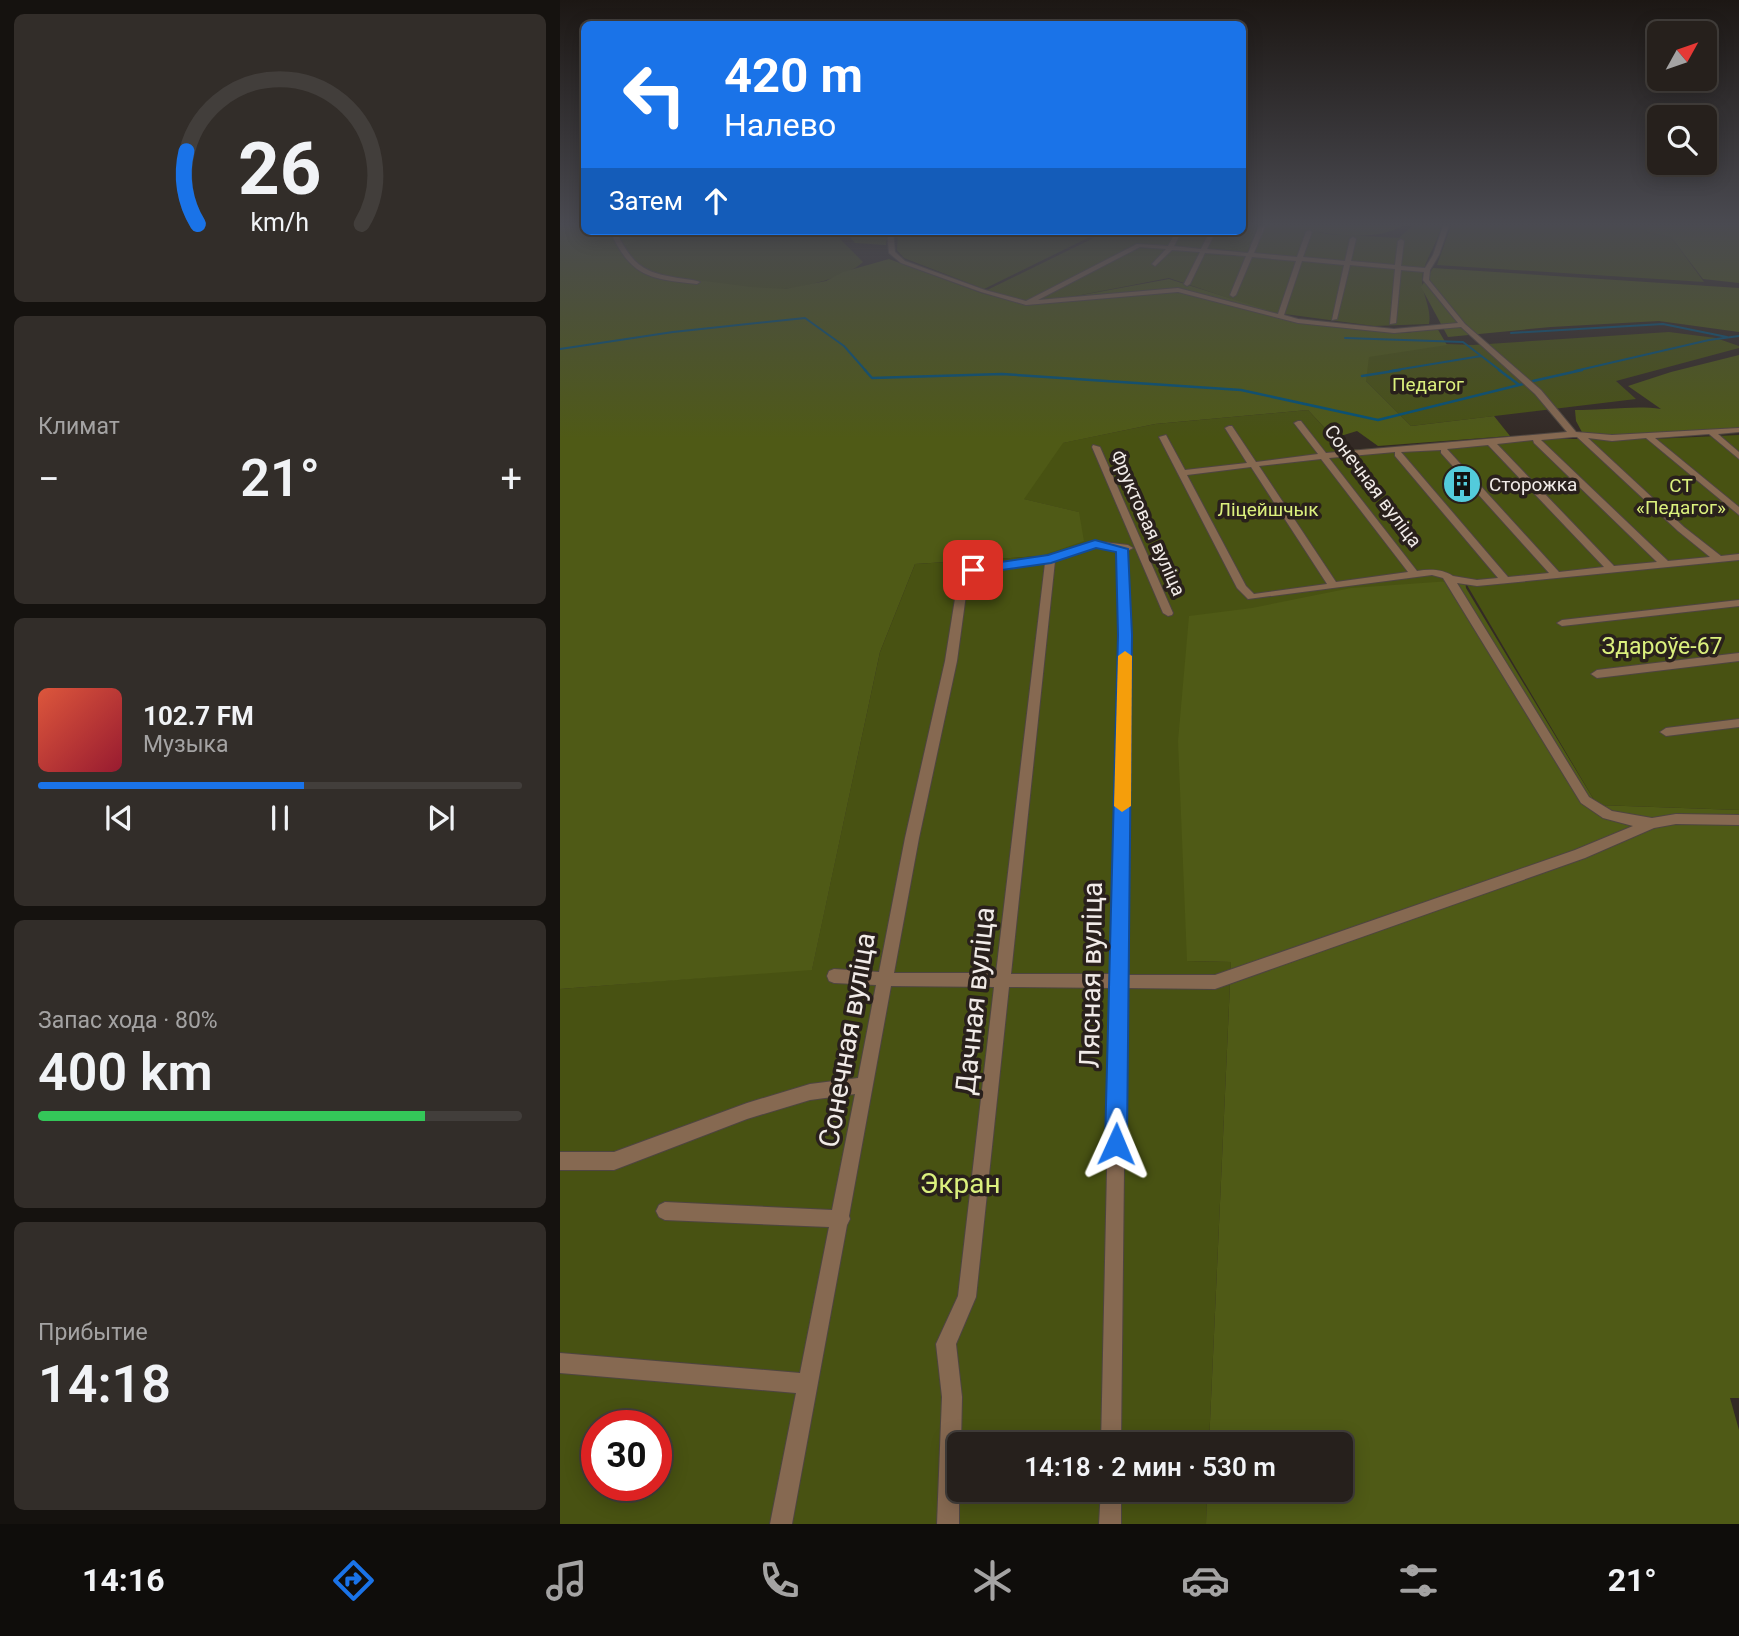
<!DOCTYPE html>
<html lang="ru">
<head>
<meta charset="utf-8">
<style>
	body { margin:0; font-family:Roboto,sans-serif; background:#322d29; color:#f1f3f6; height:100vh; display:flex; flex-direction:column; font-size:26px; white-space:nowrap }
	* { box-sizing:border-box; margin:0 }
	p { font-size:23px; color:#a4a3a3 }
	.icon { flex:none; width:38px; height:38px; fill:none; stroke:currentColor; stroke-width:2; stroke-linecap:round; stroke-linejoin:round }
	.map { position:relative; flex:1; overflow:hidden }
	.panel { display:flex; flex-direction:column; gap:14px; padding:14px; background:#15120f; width:560px }
	.panel>* { flex:none }
	.top-card { position:absolute; left:21px; top:21px; width:665px; height:214px; border-radius:10px; box-shadow:0 4px 18px #0003,0 0 0 2px #423e3b; background:#1a73e8; color:#fff; overflow:hidden }
	.needle { width:46px; rotate:50deg }
	.fabs { position:absolute; left:1087px; top:21px; display:grid; gap:14px }
	.fabs a { display:grid; place-items:center; width:70px; height:70px; border-radius:10px; background:#26201c; box-shadow:0 4px 18px #0003,0 0 0 2px #423e3b; font-size:35px }
	.speed { position:absolute; left:21px; top:1410px; display:flex; gap:14px; font-size:35px; font-weight:700; text-align:center }
	.speed>* { display:grid; place-content:center; width:91px; height:91px; border-radius:50%; background:#26201c; box-shadow:0 4px 18px #0003,0 0 0 2px #423e3b; line-height:1 }
	.speed .limit { border:10px solid #d22; background:#fff; color:#111 }
	.pin { position:absolute; display:grid; place-items:center; width:60px; height:60px; color:#fff; margin:-30px; border-radius:14px; box-shadow:0 4px 10px #0006 }
	.me { position:absolute; width:77px; margin:-38px; rotate:1deg; stroke-linejoin:round; filter:drop-shadow(0 0 5px #0008) }
	.turn { display:flex; align-items:center; gap:24px; height:147px; padding:0 28px; font-size:32px }
	.turn .icon { width:91px; height:91px; stroke-width:2.5 }
	.turn b { display:block; font-size:49px; line-height:60px }
	.then { display:flex; align-items:center; height:66px; padding:0 28px; background:#0003; gap:14px; font-size:26px }
	.big { font-size:52px; font-weight:600; line-height:1.1 }
	.panel .tile { flex:1; display:flex; flex-direction:column; justify-content:center; gap:10px; min-width:0; padding:0 24px; border-radius:10px; background:#322d29 }
	.panel .dial { align-items:center; gap:0 }
	.dial svg { height:182px; overflow:visible; fill:none; stroke:#423e3b; stroke-width:7; stroke-linecap:round; text-anchor:middle }
	.dial text { fill:#f1f3f6; stroke:none }
	.song { display:flex; align-items:center; gap:21px }
	.cover { width:84px; height:84px; border-radius:10px; background:linear-gradient(135deg,hsl(10 70% 55%),hsl(350 70% 35%)) }
	.played { height:7px; border-radius:4px; background:linear-gradient(90deg,#1a73e8 55%,#423e3b 55%) }
	.keys { display:flex; justify-content:space-around; direction:ltr }
	.heat { display:flex; justify-content:space-between; align-items:center; font-size:38px; direction:ltr }
	.charge { height:10px; border-radius:5px; background:linear-gradient(90deg,#34c759 80%,#423e3b 0) }
	.trip { position:absolute; left:387px; top:1432px; width:406px; height:70px; border-radius:10px; background:#26201c; box-shadow:0 4px 18px #0003,0 0 0 2px #423e3b; font-weight:600; line-height:70px; text-align:center }
	.tab-bar { display:flex; height:112px; justify-content:space-around; align-items:center; background:#0f0d0b; color:#a4a3a3 }
	.tab-bar .icon { width:49px; height:49px }
	.tab-bar .current { color:#1a73e8 }
	.tab-bar b { font-size:32px; color:#f1f3f6 }
	main { display:flex; flex:1; min-height:0 }
	.map>svg:first-child { display:block }
	.green { fill:#485212; fill-rule:evenodd }
	.forest { fill:#4f5a16 }
	.lines { fill:none; stroke-linecap:round; stroke-linejoin:round }
	.stream-far1 { stroke:#045277; stroke-width:2 }
	.stream { stroke:#045277; stroke-width:2.5 }
	.street-casing { stroke:#4e4540; stroke-width:2 }
	.street { fill:#866951; fill-rule:evenodd }
	.route { fill:#1a73e8; stroke:#114b97; stroke-width:2 }
	.slow { fill:#f59e0b }
	.labels { text-anchor:middle; dominant-baseline:central; stroke-width:7; stroke-linejoin:round; paint-order:stroke }
	.far-park-label { font-size:19px; fill:#dbf07d; stroke:#29201c }
	.far-poi-label { font-size:19px; fill:#f1ebe8; stroke:#29201c; text-anchor:start }
	.far-street-label { font-size:19px; fill:#f1ebe8; stroke:#29201c }
	.park-label { font-size:23px; fill:#dbf07d; stroke:#29201c }
	.near-street-label { font-size:28px; fill:#f1ebe8; stroke:#29201c }
	.near-park-label { font-size:28px; fill:#dbf07d; stroke:#29201c }
</style>
</head>
<body>
<main>
<section class="panel">
<div class="tile dial"><svg viewBox="0 0 100 80">
<path d="M14 69A42 42 0 1 1 86 69"/>
<path d="M14 69A42 42 0 0 1 9 37" stroke="#1a73e8"/>
<text x="50" y="56" font-size="32" font-weight="700">26</text>
<text x="50" y="72" font-size="11">km/h</text>
</svg></div>
<div class="tile"><p>Климат</p>
<div class="heat"><a>−</a><b class="big">21°</b><a>+</a></div>
</div>
<div class="tile">
<div class="song"><i class="cover"></i><div><b>102.7 FM</b><p>Музыка</p></div></div>
<div class="played"></div>
<div class="keys"><svg class="icon" aria-label="previous" viewBox="0 0 24 24"><path d="M18 5L8 12l10 7zM5 5v14"/></svg><svg class="icon" aria-label="pause" viewBox="0 0 24 24"><path d="M8 5v14M16 5v14"/></svg><svg class="icon" aria-label="next" viewBox="0 0 24 24"><path d="M6 5l10 7-10 7zM19 5v14"/></svg></div>
</div>
<div class="tile"><p>Запас хода · 80%</p><b class="big">400 km</b><div class="charge"></div></div>
<div class="tile"><p>Прибытие</p><b class="big">14:18</b></div>
</section>
<div class="map">
<svg width="1179" height="1524" viewBox="0 0 1179 1524">
	<rect width="100%" height="100%" fill="#332a25"/>
	<path class="green" d="M683 226H726L768 234 839 238 852 226H881C878 244 863 261 862 279 862 295 872 308 869 324L814 326 710 312 609 278 469 305 421 293 548 231H682Z
		M891 226H1088L1086 232 1111 237 1144 282 877 265Z
		M66 231H267L278 237 303 262C289 276 243 288 223 289 189 290 110 283 81 265 74 261 68 253 62 247L76 241Z
		M334 231H542L424 289 344 258 337 250 338 234Z
		M1109 332 1156 338 1179 346V348L1056 381 1076 399 851 426 806 381 786 340 913 345Z
		M748 410 785 450 979 439H1093L1179 435V810L1037 805 904 580 628 961 671 962 649 1444H399V1489H647L646 1524H0V989L252 969 320 652 355 564 481 556 518 512 463 499 502 443 595 424ZM37 1426H96V1486H37Z"/>
	<path class="forest" d="M0 226H24V231H66L77 241 63 247 82 266 106 276 191 287 225 289 266 281 283 272 329 259 421 293 468 305 609 279 748 323 846 333 877 328 887 345 809 357 806 381 851 426 934 416 950 436 818 446 797 431 774 438 748 410 595 424 503 443 464 499 519 512 524 541 481 556 355 564 320 652 252 970 0 989Z
		M725 226H842C813 244 758 232 725 226Z
		M1088 226H1179V283L1143 279 1111 237 1086 232Z
		M291 231H328L326 245 295 243 291 238Z
		M873 268 1179 288V332L1099 321 991 327 888 337 861 287Z
		M1179 355V430L1092 438 1023 434 1016 421 1015 410C1044 411 1072 405 1101 409L1068 386 1111 372Z
		M905 580 906 588 1037 805 1179 810V1398H1170L1179 1430V1524H646L647 1489H780V1444H649L671 962 627 961 618 741 629 616 692 608 791 588Z"/>
	<g class="lines">
		<path class="stream-far1" d="M951 333 1103 324 1167 337
			M785 338 903 342 941 371
			M0 349 113 332 245 318 284 346 306 371
			M830 371 921 356
			M1015 371 1149 340 1179 336"/>
		<path class="stream" d="M305 370 312 378 442 374 681 390 818 420 963 384
			M939 370 958 384
			M802 376 840 370
			M973 381 1022 370"/>
		<defs>
			<path id="street" d="M699 226H705L694 253 737 257 746 232 749 230 752 232 743 257 785 261 790 239 793 237 796 239 791 261 835 265 838 241 841 239 844 241 841 266 865 268 873 255 883 226H889L879 255 870 270 869 280 905 324 981 390 1016 432 1052 435 1179 428V432L1158 434 1179 452V459L1149 434 1095 438 1179 507V515L1086 438 1052 441 1028 438 1124 527 1161 556 1179 554V560L917 586 897 583 1029 797 1052 811 1092 818 1116 814 1179 815V825L1116 824 1094 828 1025 858 655 989 566 988 561 1444H541L551 988 449 987 416 1297 396 1344 402 1397 401 1444H399V1524H377L382 1397 376 1344 398 1296 434 987 331 986 289 1216 290 1219 287 1225 232 1524H210L236 1393 0 1373V1353L240 1373 269 1227 105 1220 99 1217 96 1211 99 1205 105 1202 272 1210 295 1094 250 1100 187 1119 54 1170H0V1152H54L187 1103 250 1084 298 1078 316 985 274 983 269 981 267 976 269 971 274 969 319 972 345 838 385 661 398 580 402 571 413 567 488 556 535 541 568 545 573 548 567 551 570 635 567 975H655L1015 850 1073 826 1043 818 1021 803 883 578 872 575 688 599 677 588 599 437 606 435 625 470 687 463 665 428 669 426H672L696 462 758 454 734 423 738 421H741L766 453 1007 432 975 394 901 327 834 333 738 323 618 292 466 305 421 292 341 263 329 253 327 231H333L335 252 345 261 425 290 466 301 577 244 608 246 616 231H622L614 246 641 249 650 231H656L647 249 688 253ZM580 247 606 249 592 264 595 266 612 250 640 252 624 284 627 286 630 284 645 253 686 256 670 295 673 297 676 295 692 257 736 261 718 314 618 288 478 300ZM742 261 784 265 772 320 777 319 790 265 835 269 830 324 836 323 841 270 864 272 863 280 898 323 834 329 738 319 724 315ZM1013 437H1017L1118 531 1150 557 1108 561 981 440ZM973 440 974 443 1097 562 1054 566 937 444ZM928 445 929 446 1044 567 999 572 887 449ZM881 450V453L989 573 948 577 841 452ZM835 452V456L938 578 917 580 893 576C882 569 870 569 857 571L769 458ZM761 459 848 572 776 582 699 466ZM691 467 767 584 694 594 686 586 627 475ZM536 547 557 550 560 635 552 974H451L495 561ZM485 563 436 973H334L359 838 397 661 408 580 410 575 415 573Z
				M50 231H56C70 260 80 272 113 277 122 279 132 279 140 282L137 284C89 279 71 277 50 231Z
				M533 445 540 447 613 613 612 615 608 616 603 613 532 447Z
				M1179 600V606L1002 626 997 623 1002 620Z
				M1179 653V661L1037 678 1031 674 1037 670Z
				M1179 719V727L1106 736 1100 732 1106 728Z
				M541 1489H561V1524H539Z"/>
		</defs>
		<use href="#street" class="street-casing"/>
		<use href="#street" class="street"/>
	</g>
	<linearGradient id="sky" x2="0" y2="1"><stop stop-color="#1c1714"/><stop offset="0.51" stop-color="#4a4a51"/><stop offset="1" stop-color="#4a4a51" stop-opacity="0"/></linearGradient>
	<rect width="1179" height="439" fill="url(#sky)"/>
	<path class="route" d="M535 540 568 549 572 635 567 1144 564 1152 556 1155 548 1152 545 1144 558 635 556 552 536 548 491 563 413 574 407 570 413 566 488 555Z"/>
	<path class="slow" d="M565 651 572 656 571 806 562 812 554 806 558 656Z"/>
	<defs>
		<symbol id="building-disc" viewBox="-11 -11 22 22"><circle r="9.5" fill="#53cbdb" stroke="#29201c"/><path d="M-4-6H4V6H1V3H-1V6H-4ZM-2.5-4.3h1.7v1.8h-1.7ZM.8-4.3h1.7v1.8H.8ZM-2.5-1h1.7V.8h-1.7ZM.8-1h1.7V.8H.8Z" fill="#111"/></symbol>
	</defs>
	<g fill-rule="evenodd">
		<use href="#building-disc" x="880" y="462" width="44" height="44"/>
	</g>
	<g class="labels">
		<g class="far-park-label">
			<text x="868" y="384">Педагог</text>
			<text x="1121" y="485">СТ<tspan x="1121" dy="22">«Педагог»</tspan></text>
			<text x="708" y="509">Ліцейшчык</text>
		</g>
		<g class="far-poi-label">
			<text x="929" y="484">Сторожка</text>
		</g>
		<g class="far-street-label">
			<text transform="translate(813 486) rotate(53)">Сонечная вуліца</text>
			<text transform="translate(588 523) rotate(66)">Фруктовая вуліца</text>
		</g>
		<g class="park-label">
			<text x="1102" y="646">Здароўе-67</text>
		</g>
		<g class="near-street-label">
			<text transform="translate(531 975) rotate(-89)">Лясная вуліца</text>
			<text transform="translate(415 1001) rotate(-84)">Дачная вуліца</text>
			<text transform="translate(287 1040) rotate(-80)">Сонечная вуліца</text>
		</g>
		<g class="near-park-label">
			<text x="400" y="1183">Экран</text>
		</g>
	</g>
</svg>
<div class="fabs">
<a><svg class="needle" viewBox="-14 -14 28 28"><path d="M0-13l5 13h-10z" fill="#e53935"/><path d="M0 13l5-13h-10z" fill="#a4a3a3"/></svg></a>
<a><svg class="icon" aria-label="search" viewBox="0 0 24 24"><circle cx="10" cy="10" r="6"/><path d="M15 15l6 6"/></svg></a>
</div>
<div class="speed"><div class="limit">30</div></div>
<div class="pin" style="left:413px;top:570px;background:#d93025"><svg class="icon" aria-label="arrive" viewBox="0 0 24 24"><path d="M6 21V4h12l-3 4 3 4H6"/></svg></div>
<svg class="me" style="left:556px;top:1144px" viewBox="-20 -20 40 40"><path d="M0-17L14 15 0 8-14 15z" fill="#1a73e8" stroke="#fff" stroke-width="4"/></svg>
<div class="trip">14:18 · 2 мин · 530 m</div>
<div class="top-card">
<div class="turn"><svg class="icon" aria-label="left" viewBox="0 0 24 24"><path d="M17 20v-9H6M10 6l-5 5 5 5"/></svg><div><b>420 m</b>Налево</div></div>
<div class="then">Затем<svg class="icon" aria-label="ahead" viewBox="0 0 24 24"><path d="M12 20V5M6 11l6-6 6 6"/></svg></div>
</div>
</div>
</main>
<nav class="tab-bar">
<b>14:16</b>
<svg class="icon current" aria-label="directions" viewBox="0 0 24 24"><path d="M12 3l9 9-9 9-9-9zM9 14v-3h6M13 9l2 2-2 2"/></svg>
<svg class="icon" aria-label="music" viewBox="0 0 24 24"><path d="M9 18V5l10-2v13"/><circle cx="6" cy="18" r="3"/><circle cx="16" cy="16" r="3"/></svg>
<svg class="icon" aria-label="phone" viewBox="0 0 24 24"><path d="M5 4h4l2 5-3 2q2 4 5 5l2-3 5 2v4C11 20 4 13 5 4z"/></svg>
<svg class="icon" aria-label="climate" viewBox="0 0 24 24"><path d="M12 3v18M4 7l16 10M4 17L20 7"/></svg>
<svg class="icon" aria-label="car" viewBox="0 0 24 24"><path d="M5 17H2v-5l4-1 3-4h7l3 4 3 1v5h-3M9 17h6M6 11h13"/><circle cx="7" cy="17" r="2"/><circle cx="17" cy="17" r="2"/></svg>
<svg class="icon" aria-label="filters" viewBox="0 0 24 24"><path d="M4 7h16M4 17h16"/><circle cx="9" cy="7" r="2"/><circle cx="15" cy="17" r="2"/></svg>
<b>21°</b>
</nav>
</body>
</html>
